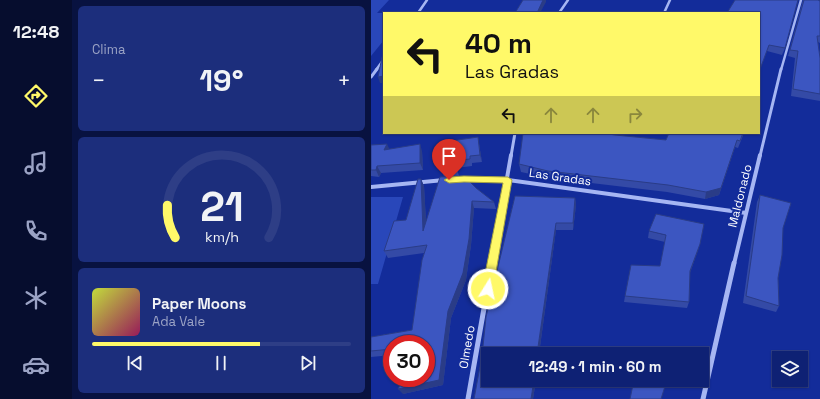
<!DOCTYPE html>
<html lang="es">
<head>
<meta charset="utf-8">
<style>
	body { margin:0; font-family:"Space Grotesk",sans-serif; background:#1c2e7c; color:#f1f3f6; height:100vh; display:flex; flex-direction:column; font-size:15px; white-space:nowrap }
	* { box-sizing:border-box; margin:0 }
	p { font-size:13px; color:#9ba3c5 }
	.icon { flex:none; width:22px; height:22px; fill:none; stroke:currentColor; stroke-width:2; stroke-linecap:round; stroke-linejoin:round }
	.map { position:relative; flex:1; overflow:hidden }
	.panel { display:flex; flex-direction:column; gap:6px; padding:6px; background:#081240; width:299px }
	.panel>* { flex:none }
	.hud { position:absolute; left:12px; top:12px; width:377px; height:122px; border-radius:0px; box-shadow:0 1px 3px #0004,0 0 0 1px #2e3e86; background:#fff969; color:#111; overflow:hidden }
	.buttons { position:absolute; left:401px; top:351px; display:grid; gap:8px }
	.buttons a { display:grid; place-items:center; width:36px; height:36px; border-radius:0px; background:#0e2174; box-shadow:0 1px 3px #0004,0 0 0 1px #2e3e86; font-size:20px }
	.speed { position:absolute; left:12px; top:335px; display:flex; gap:8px; font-size:20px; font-weight:700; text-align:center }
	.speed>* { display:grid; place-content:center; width:52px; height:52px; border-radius:50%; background:#0e2174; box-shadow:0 1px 3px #0004,0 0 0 1px #2e3e86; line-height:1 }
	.speed .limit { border:6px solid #d22; background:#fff; color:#111 }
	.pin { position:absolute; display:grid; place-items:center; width:34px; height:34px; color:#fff; margin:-41px -17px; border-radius:50% 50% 50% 0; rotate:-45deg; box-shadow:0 0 4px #0007 }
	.pin .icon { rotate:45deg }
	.me { position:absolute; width:44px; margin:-22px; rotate:10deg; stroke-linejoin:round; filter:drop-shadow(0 0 3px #0008) }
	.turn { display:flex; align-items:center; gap:14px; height:84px; padding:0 16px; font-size:18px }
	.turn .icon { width:52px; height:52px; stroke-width:2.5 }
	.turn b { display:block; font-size:28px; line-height:34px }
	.lanes { display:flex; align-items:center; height:38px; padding:0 16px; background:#0003; justify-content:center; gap:20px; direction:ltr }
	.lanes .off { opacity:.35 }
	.big { font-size:30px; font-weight:600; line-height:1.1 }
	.panel .tile { flex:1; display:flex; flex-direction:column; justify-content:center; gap:6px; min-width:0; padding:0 14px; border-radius:6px; background:#1c2e7c }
	.panel .dial { align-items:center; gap:0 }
	.dial svg { height:104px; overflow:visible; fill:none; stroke:#2e3e86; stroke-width:7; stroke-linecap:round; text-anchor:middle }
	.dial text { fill:#f1f3f6; stroke:none }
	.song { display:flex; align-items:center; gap:12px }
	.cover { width:48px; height:48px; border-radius:6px; background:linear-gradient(135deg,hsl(70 70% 55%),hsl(330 70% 35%)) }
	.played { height:4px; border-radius:2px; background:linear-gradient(90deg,#fff969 65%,#2e3e86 65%) }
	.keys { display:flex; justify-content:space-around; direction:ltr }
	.heat { display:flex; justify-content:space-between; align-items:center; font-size:22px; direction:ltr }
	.trip { position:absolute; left:110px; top:347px; width:228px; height:40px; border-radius:0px; background:#0e2174; box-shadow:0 1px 3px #0004,0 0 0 1px #2e3e86; font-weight:600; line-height:40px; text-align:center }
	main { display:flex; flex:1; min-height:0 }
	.tab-bar { display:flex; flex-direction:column; width:72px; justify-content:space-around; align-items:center; background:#060d2e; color:#9ba3c5 }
	.tab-bar .icon { width:28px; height:28px }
	.tab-bar .current { color:#fff969 }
	.tab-bar b { font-size:18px; color:#f1f3f6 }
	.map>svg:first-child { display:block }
	.green { fill:#2947ba }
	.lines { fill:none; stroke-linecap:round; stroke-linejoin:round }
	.minor-far3 { stroke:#a6b6f3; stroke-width:2.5 }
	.minor-far2 { stroke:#a6b6f3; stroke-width:3 }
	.minor-far1 { stroke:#a6b6f3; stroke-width:4 }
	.minor { stroke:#a6b6f3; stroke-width:5 }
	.wall { fill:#344aa6 }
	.shaded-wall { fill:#2a3c87 }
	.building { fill:#3c56c1; stroke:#2a3c87 }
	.route { fill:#fff969; stroke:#a6a244 }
	.labels { text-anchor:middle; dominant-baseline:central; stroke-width:4; stroke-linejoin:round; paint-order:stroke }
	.street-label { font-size:12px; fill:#fff; stroke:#132c9a }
</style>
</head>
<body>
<main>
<nav class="tab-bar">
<b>12:48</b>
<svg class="icon current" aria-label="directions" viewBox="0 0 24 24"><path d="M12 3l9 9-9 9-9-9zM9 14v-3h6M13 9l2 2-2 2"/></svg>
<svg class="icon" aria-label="music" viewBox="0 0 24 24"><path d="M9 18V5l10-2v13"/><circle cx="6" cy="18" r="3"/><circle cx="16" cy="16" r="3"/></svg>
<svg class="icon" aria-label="phone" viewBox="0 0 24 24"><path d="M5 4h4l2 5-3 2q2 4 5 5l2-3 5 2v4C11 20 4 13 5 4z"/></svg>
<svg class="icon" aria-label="climate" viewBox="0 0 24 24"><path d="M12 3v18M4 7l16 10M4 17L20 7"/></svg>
<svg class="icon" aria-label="car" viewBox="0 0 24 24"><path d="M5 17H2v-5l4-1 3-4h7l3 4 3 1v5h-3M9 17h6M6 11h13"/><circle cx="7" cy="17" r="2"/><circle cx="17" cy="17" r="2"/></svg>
</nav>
<section class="panel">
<div class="tile"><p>Clima</p>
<div class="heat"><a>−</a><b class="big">19°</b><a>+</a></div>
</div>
<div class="tile dial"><svg viewBox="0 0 100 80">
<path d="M14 69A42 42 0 1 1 86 69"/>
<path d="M14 69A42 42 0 0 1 8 44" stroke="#fff969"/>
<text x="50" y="56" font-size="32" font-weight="700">21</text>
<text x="50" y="72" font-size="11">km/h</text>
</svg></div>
<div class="tile">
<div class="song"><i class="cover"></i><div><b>Paper Moons</b><p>Ada Vale</p></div></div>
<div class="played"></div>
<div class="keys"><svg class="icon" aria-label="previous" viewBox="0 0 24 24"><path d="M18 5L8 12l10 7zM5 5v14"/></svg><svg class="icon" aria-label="pause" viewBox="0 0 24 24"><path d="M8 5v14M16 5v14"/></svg><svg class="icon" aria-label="next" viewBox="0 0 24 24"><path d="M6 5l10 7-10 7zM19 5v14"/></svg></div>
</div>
</section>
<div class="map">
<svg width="449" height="399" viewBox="0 0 449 399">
	<rect width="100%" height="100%" fill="#132c9a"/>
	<path class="green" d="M0 0H18L6 13H13V40L0 56Z
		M0 197H32L7 284H0Z"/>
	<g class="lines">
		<path class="minor-far3" d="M47 13 56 0
			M188 13 197 0
			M293 13 299 0
			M5 70 13 59
			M410 70 430 0"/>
		<path class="minor-far2" d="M0 77 6 69
			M140 156 144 133
			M389 156 410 69"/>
		<path class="minor-far1" d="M92 179 137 180 375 213
			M0 187 73 180
			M121 264 140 155
			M363 264 389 155"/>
		<path class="minor" d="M97 399 121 263
			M332 399 363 263"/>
	</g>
	<path class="wall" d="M432 0H447L449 1V43L447 42 449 58V101L420 96 424 58 417 56Z
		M388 13 414 48 411 55 396 51Z
		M298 133H373L367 148 364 147 348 195 334 199 296 192 178 178 150 172 148 164 244 135 295 140Z
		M80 141 108 144 111 162 101 163V166L85 168 86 169 88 176 123 202 125 209 103 208 100 245 95 280 80 318 72 385 32 394 55 344H21V355L0 357V337L41 330 53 253 17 258 13 251 35 220 50 179 53 186 55 223 73 177 71 170Z
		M0 145 18 149 51 151 52 170 10 173 8 177 0 176Z
		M389 195 412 228 407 278 408 306 405 312 372 303 386 202Z
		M144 196 204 198 205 205 202 230H185L168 354H117V380H165L162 399H103L111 356 115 317Z
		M278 231 329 244 319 273 318 302 316 308 253 302 254 296 289 266 294 242 277 238Z"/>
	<path class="shaded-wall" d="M172 0H175V2L169 13H166Z
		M13 76V83H9L7 77Z
		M107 137 108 144 111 162 109 155Z
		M366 140 348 195 334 199 335 192Z
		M16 144 19 150H13Z
		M49 144 51 151 52 170 49 163Z
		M6 166 10 173 8 177 5 170Z
		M50 179 53 186 56 237 52 231Z
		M204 198 205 205 202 230V223Z
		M101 201 103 208 100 245 95 280 80 318 72 385 32 394 27 389 77 311Z
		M185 223V230L168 354H166Z
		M329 244 327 251 317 278 319 271Z
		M163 380H165L162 399H160Z"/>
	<path class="building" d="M152 0H172L166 13H144Z
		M364 0H427L414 48 398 45 388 72V13H356Z
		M433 0H447L449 1V36H446L449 58V94L422 89 427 51 419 50Z
		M13 53V76L7 77 11 57Z
		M152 133H232L244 135 295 140 298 133H372L369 141 366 140 350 188 335 192 297 185 177 171 148 164Z
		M107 137 109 155 99 156V159L78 161 86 169 71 170 80 141Z
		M16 144 13 150 49 144V163L6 166 5 170H0V145Z
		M93 176 105 188 123 202 101 201 98 239 92 273 77 311 68 380 27 389 32 378H55V344H21V349L0 351V337L41 330 51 260 56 245 13 251 23 221 35 220 47 179H50L52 231 69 177Z
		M389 195 420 203 412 228 411 255 407 278 408 306 375 296Z
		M144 196 204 198 202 223H185L166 354H117V380H163L160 399H103L111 356 115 317Z
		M285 214 333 224 329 244 319 271 318 302 254 296 260 265 289 266 295 235 278 231Z
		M270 347 290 354H269Z
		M263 380H296L290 399H259Z"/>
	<path class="route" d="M93 176 137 177 141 180 122 289 121 293 117 294 113 293 111 289 132 183 93 182 78 183 73 180 78 177Z"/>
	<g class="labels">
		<g class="street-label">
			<text transform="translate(189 177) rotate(8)">Las Gradas</text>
			<text transform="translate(369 196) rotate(-76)">Maldonado</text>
			<text transform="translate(96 347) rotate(-80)">Olmedo</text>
		</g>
	</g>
</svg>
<div class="buttons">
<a><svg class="icon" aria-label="layers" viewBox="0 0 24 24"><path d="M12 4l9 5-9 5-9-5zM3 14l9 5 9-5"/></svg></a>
</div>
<div class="speed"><div class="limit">30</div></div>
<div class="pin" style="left:78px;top:180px;background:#d93025"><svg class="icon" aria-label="arrive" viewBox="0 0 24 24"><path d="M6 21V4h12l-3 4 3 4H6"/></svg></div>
<svg class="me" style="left:117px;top:289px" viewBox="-20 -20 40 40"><circle r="17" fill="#fff969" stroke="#fff" stroke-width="3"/><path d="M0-11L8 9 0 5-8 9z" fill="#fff"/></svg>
<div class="trip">12:49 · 1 min · 60 m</div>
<div class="hud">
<div class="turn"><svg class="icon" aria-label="left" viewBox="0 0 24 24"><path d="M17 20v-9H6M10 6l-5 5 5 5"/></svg><div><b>40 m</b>Las Gradas</div></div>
<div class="lanes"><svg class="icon" aria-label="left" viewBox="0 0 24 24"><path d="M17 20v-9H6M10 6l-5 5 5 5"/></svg><svg class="icon off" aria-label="ahead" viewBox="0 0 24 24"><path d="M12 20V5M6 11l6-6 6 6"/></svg><svg class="icon off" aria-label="ahead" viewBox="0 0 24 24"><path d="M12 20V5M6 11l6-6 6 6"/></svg><svg class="icon off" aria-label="right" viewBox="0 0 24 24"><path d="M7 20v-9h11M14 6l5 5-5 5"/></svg></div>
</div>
</div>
</main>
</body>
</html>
